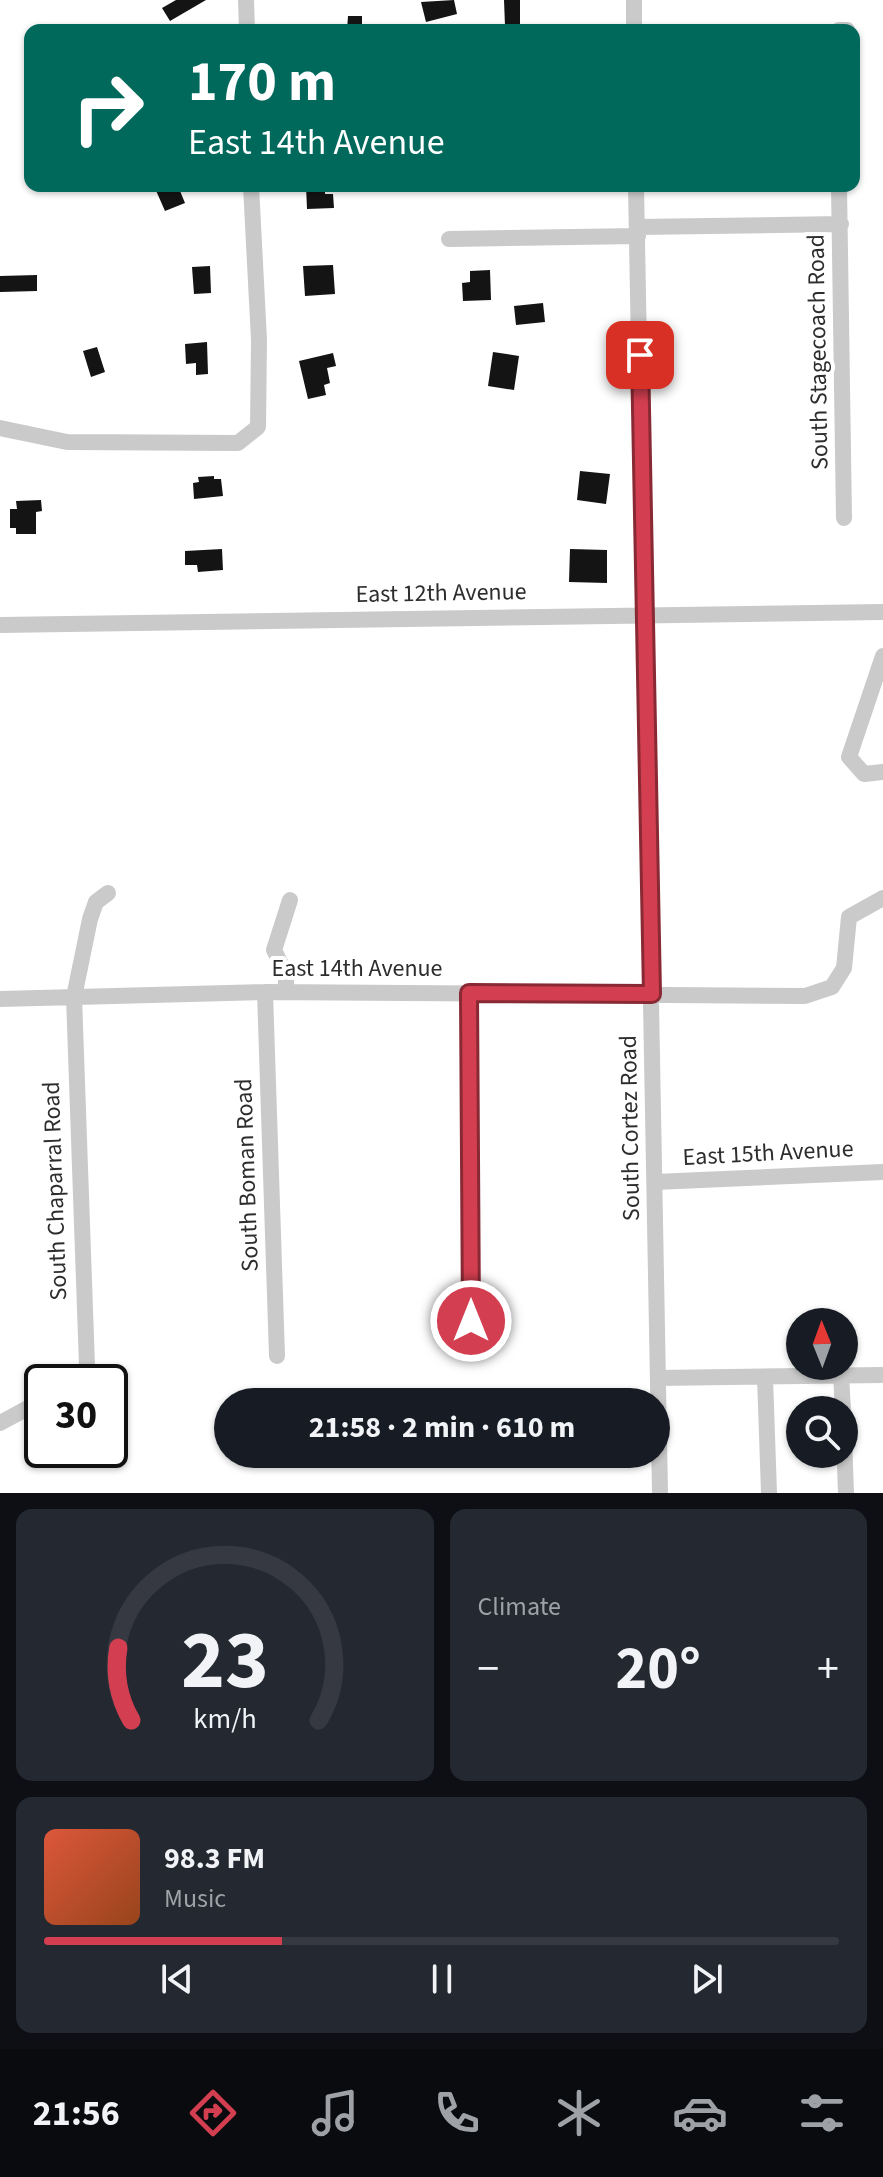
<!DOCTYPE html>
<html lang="en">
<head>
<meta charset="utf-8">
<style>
	body { margin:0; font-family:"Source Sans 3",sans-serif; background:#242831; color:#f1f3f6; height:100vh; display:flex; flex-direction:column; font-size:30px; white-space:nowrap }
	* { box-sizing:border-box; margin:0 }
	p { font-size:26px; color:#9ea1a6 }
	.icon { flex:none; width:44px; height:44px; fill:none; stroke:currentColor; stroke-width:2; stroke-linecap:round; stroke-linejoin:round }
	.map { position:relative; height:1493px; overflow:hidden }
	.panel { display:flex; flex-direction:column; gap:16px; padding:16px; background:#0d0f14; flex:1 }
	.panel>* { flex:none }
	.guide { position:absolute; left:24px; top:24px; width:836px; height:168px; border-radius:16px; box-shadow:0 2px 6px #0004; background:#00695c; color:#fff; overflow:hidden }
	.needle { width:52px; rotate:359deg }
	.fabs { position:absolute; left:786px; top:1308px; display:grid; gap:16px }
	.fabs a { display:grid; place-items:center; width:72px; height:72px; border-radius:50%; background:#171b24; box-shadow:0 2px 6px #0004; font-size:40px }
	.speed { position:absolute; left:24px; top:1364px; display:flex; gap:16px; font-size:40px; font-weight:700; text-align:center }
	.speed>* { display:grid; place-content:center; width:104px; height:104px; border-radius:50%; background:#171b24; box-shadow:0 2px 6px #0004; line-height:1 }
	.speed .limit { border:4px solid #111; border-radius:12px; background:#fff; color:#111 }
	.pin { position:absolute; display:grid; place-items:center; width:68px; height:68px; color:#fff; margin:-34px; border-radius:16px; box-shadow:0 4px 12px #0006 }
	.me { position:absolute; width:88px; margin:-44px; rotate:0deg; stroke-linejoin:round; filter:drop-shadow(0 0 6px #0008) }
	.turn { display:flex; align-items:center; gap:28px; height:168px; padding:0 32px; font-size:36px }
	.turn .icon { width:104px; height:104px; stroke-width:2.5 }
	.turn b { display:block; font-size:56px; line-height:68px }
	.big { font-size:60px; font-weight:700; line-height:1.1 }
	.panel .card { flex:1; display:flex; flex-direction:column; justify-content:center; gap:12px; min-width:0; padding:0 28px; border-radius:16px; background:#242831 }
	.panel .dial { align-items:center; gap:0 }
	.dial svg { height:208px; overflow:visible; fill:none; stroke:#363941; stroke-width:7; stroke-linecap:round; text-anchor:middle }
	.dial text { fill:#f1f3f6; stroke:none }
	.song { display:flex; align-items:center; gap:24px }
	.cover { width:96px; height:96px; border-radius:12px; background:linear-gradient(135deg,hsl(10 70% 55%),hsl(20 70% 35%)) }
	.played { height:8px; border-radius:4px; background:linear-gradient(90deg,#d33f50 30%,#363941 30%) }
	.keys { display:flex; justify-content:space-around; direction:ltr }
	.heat { display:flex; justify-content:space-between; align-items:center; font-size:44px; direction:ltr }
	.panel .tiles { flex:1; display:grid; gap:16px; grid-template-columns:1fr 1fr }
	.card:last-child { grid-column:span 2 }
	.trip { position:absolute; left:214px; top:1388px; width:456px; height:80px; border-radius:40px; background:#171b24; box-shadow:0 2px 6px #0004; font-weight:700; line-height:80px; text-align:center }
	.menu { display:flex; height:128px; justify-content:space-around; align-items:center; background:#090b0e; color:#9ea1a6 }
	.menu .icon { width:56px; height:56px }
	.menu .active { color:#d33f50 }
	.menu b { font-size:36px; color:#f1f3f6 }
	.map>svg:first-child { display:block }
	.building { fill:#141414 }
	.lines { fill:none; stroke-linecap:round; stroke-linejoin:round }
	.minor { stroke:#cacaca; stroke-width:16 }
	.route-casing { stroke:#892934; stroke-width:20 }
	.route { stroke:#d33f50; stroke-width:14 }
	.labels { text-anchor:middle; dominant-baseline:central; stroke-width:8; stroke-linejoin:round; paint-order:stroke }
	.street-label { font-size:24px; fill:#2d2d2d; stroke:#fff }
</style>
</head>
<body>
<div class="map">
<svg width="883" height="1493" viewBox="0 0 883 1493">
	<rect width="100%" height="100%" fill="#fff"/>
	<path class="building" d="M176 0H206L170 21 162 8Z
		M454 0 457 14 426 22 421 2Z
		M504 0H520V26H505Z
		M348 16H362V30H347Z
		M154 186H178L185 203 165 211Z
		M306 186H325V194H333L334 208 307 209Z
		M333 265 335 294 305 296 303 266Z
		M210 266 211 293 194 294 192 267Z
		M490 270 491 300 463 301 462 283 470 282V271Z
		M37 275V291L0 292V276Z
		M543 303 545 322 516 325 514 306Z
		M207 342 208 374 196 375V363L186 364 185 344Z
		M97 347 105 372 91 377 83 351Z
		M493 352 519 356 514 390 488 386Z
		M333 353 336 366 327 368 330 383 324 385 326 395 308 399 299 361Z
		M580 471 610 474 606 504 577 500Z
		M214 476V479H221L223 496 194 499 193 483 199 482 198 477Z
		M41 500 42 511 36 512V534H16V528H10V509H17L16 501Z
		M222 549 223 570 198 572 197 565H185V551Z
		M570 549 607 550V583L569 582Z"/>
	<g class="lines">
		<path class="minor" d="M246 0 247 30
			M634 0V30
			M839 30H847
			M636 186 660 1493
			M839 186 844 518
			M637 227 841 224
			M449 239 638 236
			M0 428 67 442 238 443 258 427 259 340 251 186
			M0 625 883 612
			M883 656 849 757 864 774 883 772
			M265 992 277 1356
			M286 992V974L274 950 290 900
			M469 993 471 1351
			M0 999 265 992 805 996 832 987 844 968 849 917 883 898
			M655 1182 883 1172
			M841 1376 843 1410
			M765 1377 769 1493
			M659 1378 883 1375
			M79 1382 87 1366 74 997 90 919 96 902 108 893
			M0 1423 26 1409 42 1405
			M844 1437 846 1493"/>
	</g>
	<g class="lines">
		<defs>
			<path id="route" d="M471 1321 469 993 652 994 640 355"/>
		</defs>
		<use href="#route" class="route-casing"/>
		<use href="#route" class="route"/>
	</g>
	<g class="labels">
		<g class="street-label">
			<text transform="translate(818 352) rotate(-91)">South Stagecoach Road</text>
			<text transform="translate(441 593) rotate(-1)">East 12th Avenue</text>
			<text x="357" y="968">East 14th Avenue</text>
			<text transform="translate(630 1128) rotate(-91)">South Cortez Road</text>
			<text transform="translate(768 1153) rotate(-3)">East 15th Avenue</text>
			<text transform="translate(247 1175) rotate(-92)">South Boman Road</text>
			<text transform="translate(55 1191) rotate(-92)">South Chaparral Road</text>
		</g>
	</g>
</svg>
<div class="fabs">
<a><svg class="needle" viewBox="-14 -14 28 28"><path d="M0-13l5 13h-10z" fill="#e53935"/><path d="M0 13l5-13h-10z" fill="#9ea1a6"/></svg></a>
<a><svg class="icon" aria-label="search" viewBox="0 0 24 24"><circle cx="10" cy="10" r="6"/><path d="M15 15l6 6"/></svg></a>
</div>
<div class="speed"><div class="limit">30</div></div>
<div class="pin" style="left:640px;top:355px;background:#d93025"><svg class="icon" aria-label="arrive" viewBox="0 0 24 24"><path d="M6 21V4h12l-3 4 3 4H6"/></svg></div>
<svg class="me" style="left:471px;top:1321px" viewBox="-20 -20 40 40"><circle r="17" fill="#d33f50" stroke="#fff" stroke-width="3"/><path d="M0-11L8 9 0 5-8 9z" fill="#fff"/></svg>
<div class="trip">21:58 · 2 min · 610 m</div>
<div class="guide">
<div class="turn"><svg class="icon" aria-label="right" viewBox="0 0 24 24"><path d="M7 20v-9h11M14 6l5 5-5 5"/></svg><div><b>170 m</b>East 14th Avenue</div></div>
</div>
</div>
<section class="panel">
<div class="tiles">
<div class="card dial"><svg viewBox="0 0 100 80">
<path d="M14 69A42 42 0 1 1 86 69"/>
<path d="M14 69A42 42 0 0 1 9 41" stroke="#d33f50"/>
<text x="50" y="56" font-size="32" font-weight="700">23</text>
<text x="50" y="72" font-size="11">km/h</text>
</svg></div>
<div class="card"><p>Climate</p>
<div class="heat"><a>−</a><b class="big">20°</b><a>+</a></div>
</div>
<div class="card">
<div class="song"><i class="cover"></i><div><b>98.3 FM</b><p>Music</p></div></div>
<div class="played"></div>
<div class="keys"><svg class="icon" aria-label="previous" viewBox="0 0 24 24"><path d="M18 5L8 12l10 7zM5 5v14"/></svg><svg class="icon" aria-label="pause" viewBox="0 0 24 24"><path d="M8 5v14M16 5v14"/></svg><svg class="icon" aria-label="next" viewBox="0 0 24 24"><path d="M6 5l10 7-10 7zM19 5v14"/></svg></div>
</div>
</div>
</section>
<nav class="menu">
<b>21:56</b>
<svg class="icon active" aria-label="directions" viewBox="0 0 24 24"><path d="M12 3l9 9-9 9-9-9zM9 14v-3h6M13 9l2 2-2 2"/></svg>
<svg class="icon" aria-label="music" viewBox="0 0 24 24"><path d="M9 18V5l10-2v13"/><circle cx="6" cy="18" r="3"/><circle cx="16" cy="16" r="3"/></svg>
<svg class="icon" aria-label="phone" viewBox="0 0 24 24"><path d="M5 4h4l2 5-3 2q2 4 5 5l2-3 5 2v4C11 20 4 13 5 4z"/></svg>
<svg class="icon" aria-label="climate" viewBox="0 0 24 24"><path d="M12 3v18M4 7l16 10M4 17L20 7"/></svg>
<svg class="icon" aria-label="car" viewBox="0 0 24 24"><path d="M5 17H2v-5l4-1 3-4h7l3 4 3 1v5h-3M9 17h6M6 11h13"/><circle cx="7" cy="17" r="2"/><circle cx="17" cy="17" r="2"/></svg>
<svg class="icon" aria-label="filters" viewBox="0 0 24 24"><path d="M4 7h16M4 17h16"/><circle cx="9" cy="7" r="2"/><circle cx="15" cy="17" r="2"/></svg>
</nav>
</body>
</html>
